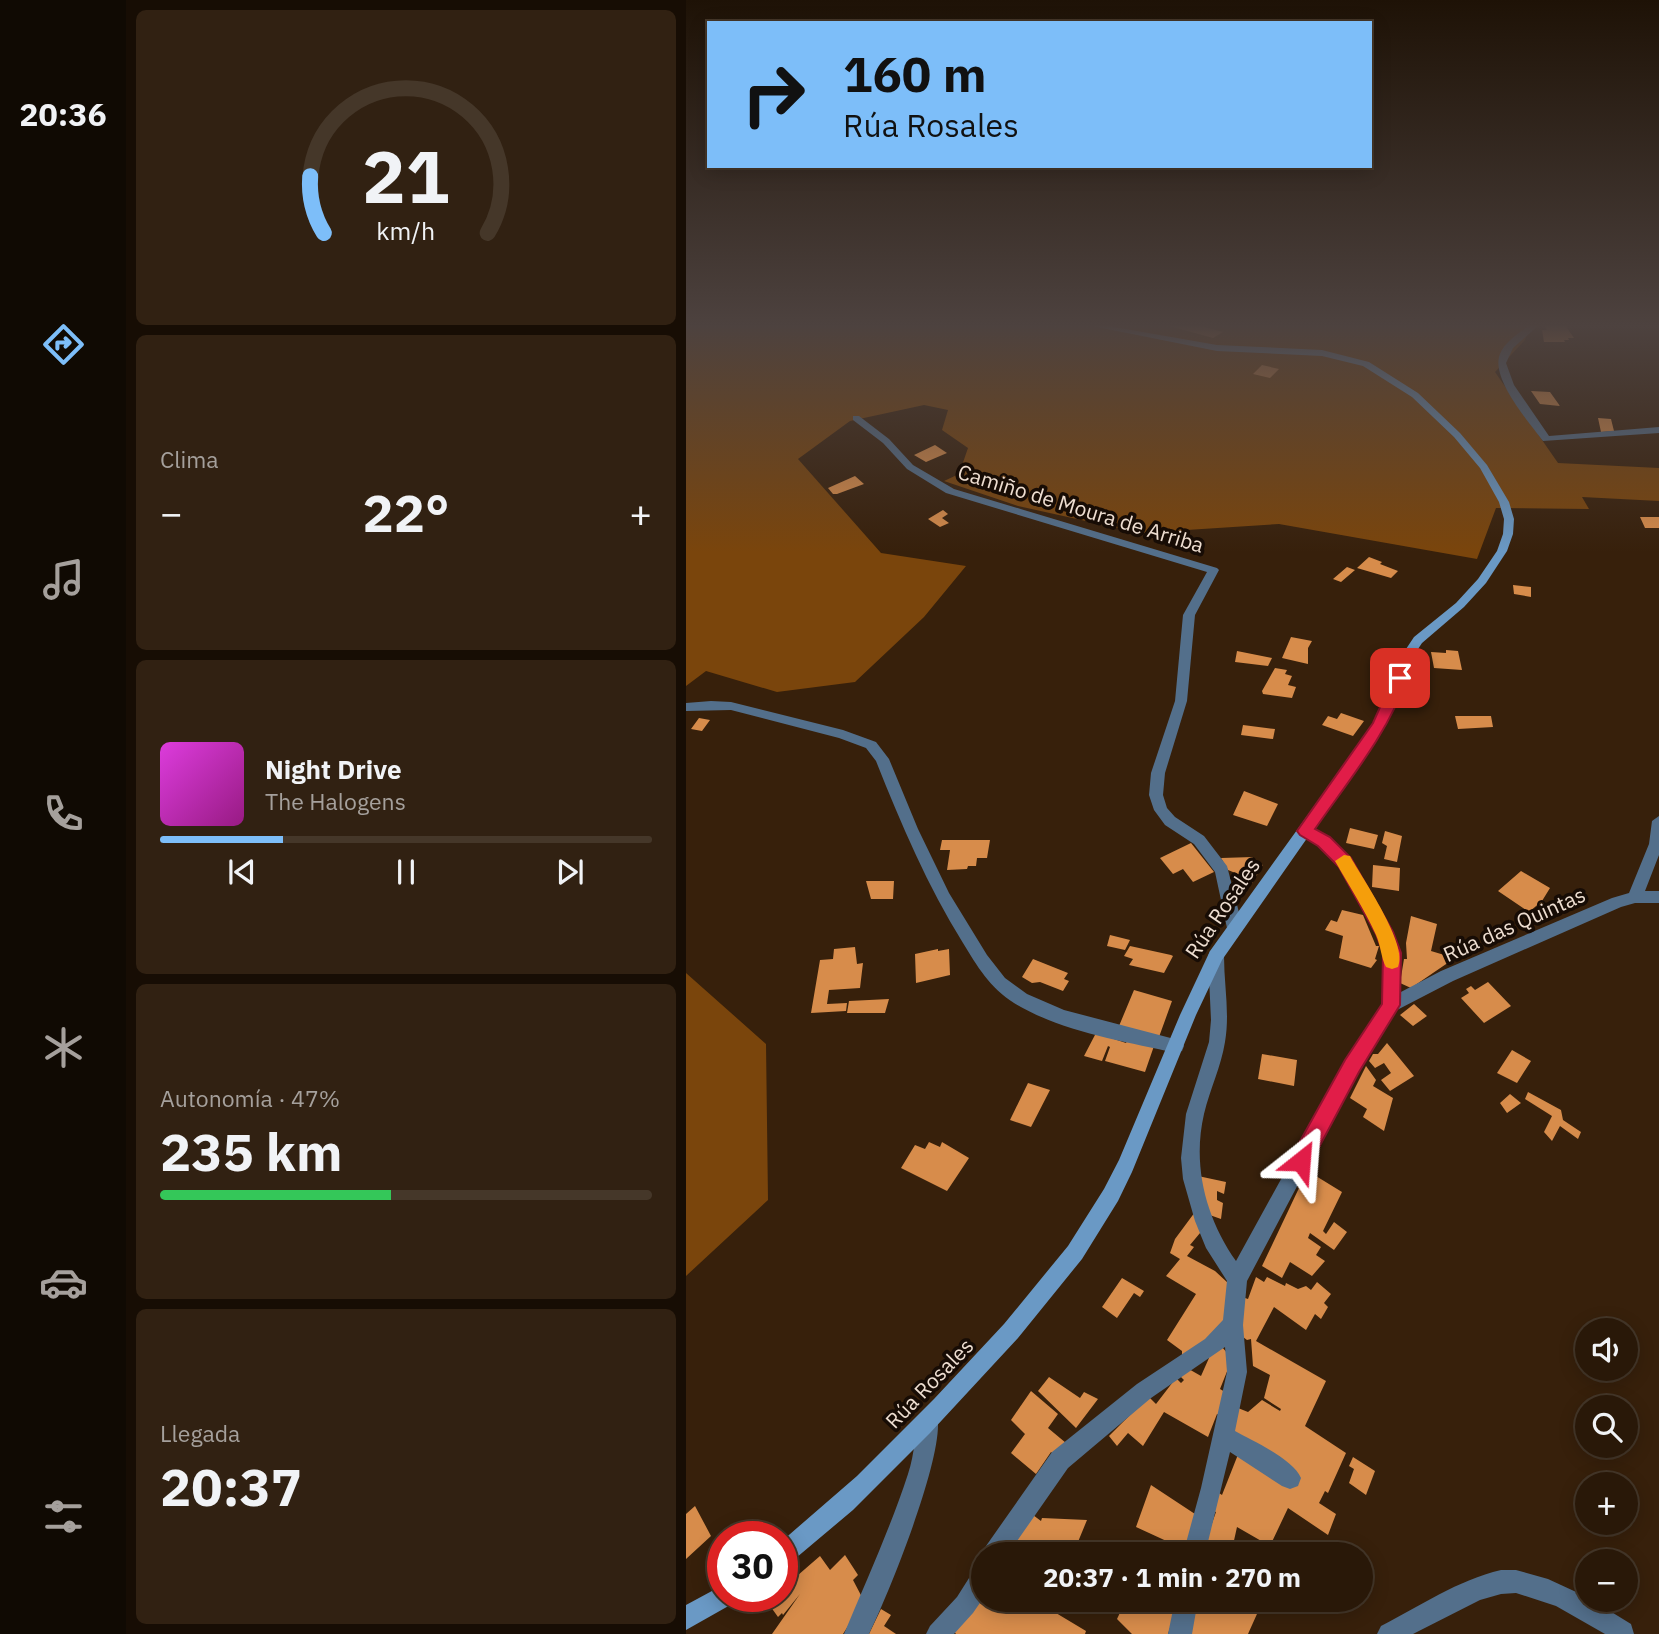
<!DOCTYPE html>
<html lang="es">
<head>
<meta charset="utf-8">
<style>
	body { margin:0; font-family:"IBM Plex Sans",sans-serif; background:#312112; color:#f1f3f6; height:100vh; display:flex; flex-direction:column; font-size:26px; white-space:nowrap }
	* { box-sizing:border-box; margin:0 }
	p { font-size:23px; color:#a5a09c }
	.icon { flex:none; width:38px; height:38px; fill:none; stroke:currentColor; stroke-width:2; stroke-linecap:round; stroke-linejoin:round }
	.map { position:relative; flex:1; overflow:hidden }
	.side { display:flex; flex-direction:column; gap:10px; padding:10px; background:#170d04; width:560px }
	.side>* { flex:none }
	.top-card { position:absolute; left:21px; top:21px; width:665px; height:147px; border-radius:0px; box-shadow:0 4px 18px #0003,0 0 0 2px #453729; background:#7dbef9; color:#111; overflow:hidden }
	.controls { position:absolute; left:889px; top:1318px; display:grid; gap:14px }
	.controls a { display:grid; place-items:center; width:63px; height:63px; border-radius:50%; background:#291808; box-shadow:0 4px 18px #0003,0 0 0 2px #453729; font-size:35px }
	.speed { position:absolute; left:21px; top:1521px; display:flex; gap:14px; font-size:35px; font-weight:700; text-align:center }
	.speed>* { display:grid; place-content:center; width:91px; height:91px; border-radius:50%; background:#291808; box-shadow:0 4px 18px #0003,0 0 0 2px #453729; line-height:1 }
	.speed .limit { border:10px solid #d22; background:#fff; color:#111 }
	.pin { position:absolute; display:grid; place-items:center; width:60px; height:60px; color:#fff; margin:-30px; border-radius:14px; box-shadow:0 4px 10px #0006 }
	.me { position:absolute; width:77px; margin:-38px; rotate:28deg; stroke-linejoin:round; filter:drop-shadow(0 0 5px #0008) }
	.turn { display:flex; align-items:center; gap:24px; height:147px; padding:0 21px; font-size:32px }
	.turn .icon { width:91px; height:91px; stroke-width:2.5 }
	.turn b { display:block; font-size:49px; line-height:60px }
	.big { font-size:52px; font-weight:700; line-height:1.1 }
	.side .widget { flex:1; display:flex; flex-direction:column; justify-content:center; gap:10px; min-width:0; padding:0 24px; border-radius:10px; background:#312112 }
	.side .dial { align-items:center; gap:0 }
	.dial svg { height:182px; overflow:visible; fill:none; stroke:#453729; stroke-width:7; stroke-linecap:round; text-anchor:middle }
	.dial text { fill:#f1f3f6; stroke:none }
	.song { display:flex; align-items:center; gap:21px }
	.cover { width:84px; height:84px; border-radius:10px; background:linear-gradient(135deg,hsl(300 70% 55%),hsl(310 70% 35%)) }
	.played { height:7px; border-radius:4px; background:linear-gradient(90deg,#7dbef9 25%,#453729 25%) }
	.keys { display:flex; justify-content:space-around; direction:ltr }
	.heat { display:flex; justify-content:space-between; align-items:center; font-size:38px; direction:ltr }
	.charge { height:10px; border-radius:5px; background:linear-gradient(90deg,#34c759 47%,#453729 0) }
	.trip { position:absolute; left:285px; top:1542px; width:402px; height:70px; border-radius:35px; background:#291808; box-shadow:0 4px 18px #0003,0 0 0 2px #453729; font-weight:700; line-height:70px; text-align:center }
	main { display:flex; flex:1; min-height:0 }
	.dock { display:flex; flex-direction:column; width:126px; justify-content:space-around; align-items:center; background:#100a03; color:#a5a09c }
	.dock .icon { width:49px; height:49px }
	.dock .active { color:#7dbef9 }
	.dock b { font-size:32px; color:#f1f3f6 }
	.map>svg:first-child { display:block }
	.forest { fill:#7a450c }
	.building { fill:#d78c4b }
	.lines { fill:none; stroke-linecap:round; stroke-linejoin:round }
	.street { fill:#536f8b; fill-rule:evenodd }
	.secondary { fill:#6a99c5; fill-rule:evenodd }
	.route { fill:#e11d48; stroke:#92132f; stroke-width:2 }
	.slow { fill:#f59e0b }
	.labels { text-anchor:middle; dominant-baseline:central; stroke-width:7; stroke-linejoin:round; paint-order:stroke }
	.street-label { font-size:21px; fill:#eeded1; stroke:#170c05 }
</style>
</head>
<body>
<main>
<nav class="dock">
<b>20:36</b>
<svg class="icon active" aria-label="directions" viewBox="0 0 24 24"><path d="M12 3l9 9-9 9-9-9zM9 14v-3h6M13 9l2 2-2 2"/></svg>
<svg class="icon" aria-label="music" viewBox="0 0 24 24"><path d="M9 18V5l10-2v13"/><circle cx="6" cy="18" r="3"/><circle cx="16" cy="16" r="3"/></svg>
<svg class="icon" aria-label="phone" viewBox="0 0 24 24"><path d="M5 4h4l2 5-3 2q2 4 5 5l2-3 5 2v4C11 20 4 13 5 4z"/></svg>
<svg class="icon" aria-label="climate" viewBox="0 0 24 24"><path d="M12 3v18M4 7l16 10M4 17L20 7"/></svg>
<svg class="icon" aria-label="car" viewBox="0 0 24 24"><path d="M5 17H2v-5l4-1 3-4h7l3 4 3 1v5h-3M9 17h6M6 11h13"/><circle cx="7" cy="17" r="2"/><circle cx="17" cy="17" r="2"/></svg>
<svg class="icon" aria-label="filters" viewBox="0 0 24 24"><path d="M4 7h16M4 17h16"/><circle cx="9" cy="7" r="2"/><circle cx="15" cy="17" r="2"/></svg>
</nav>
<section class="side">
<div class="widget dial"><svg viewBox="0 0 100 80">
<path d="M14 69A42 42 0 1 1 86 69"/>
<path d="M14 69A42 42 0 0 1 8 44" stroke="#7dbef9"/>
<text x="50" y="56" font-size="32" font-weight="700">21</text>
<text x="50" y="72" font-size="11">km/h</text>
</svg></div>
<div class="widget"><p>Clima</p>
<div class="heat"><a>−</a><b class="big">22°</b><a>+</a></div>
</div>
<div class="widget">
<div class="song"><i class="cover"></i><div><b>Night Drive</b><p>The Halogens</p></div></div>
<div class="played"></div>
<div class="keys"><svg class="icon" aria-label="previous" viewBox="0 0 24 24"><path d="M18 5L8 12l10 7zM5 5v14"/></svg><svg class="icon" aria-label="pause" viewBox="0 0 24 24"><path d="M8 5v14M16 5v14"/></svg><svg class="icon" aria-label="next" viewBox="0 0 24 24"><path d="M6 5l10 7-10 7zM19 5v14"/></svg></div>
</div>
<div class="widget"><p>Autonomía · 47%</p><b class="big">235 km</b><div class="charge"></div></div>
<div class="widget"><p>Llegada</p><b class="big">20:37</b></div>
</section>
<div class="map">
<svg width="973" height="1634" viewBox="0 0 973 1634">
	<rect width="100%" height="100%" fill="#37200b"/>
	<path class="forest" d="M0 324H846L839 340 809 372 872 463 973 468V501L896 497 903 509 810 508 791 559 593 524 454 533 332 506 258 481 273 474 282 448 256 430 262 410 238 405 164 421 112 459 195 553 280 566 238 617 169 682 91 692 20 671 0 686Z
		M0 973 80 1044 82 1200 0 1276Z"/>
	<path class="building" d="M476 324H507L537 332 527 338Z
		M858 325H879L888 338H882L883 340H878L879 342H858L856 330H861Z
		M576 365 593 369 584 378 567 374Z
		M845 391 864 392 874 406 854 404Z
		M912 418 925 419 928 431 915 432Z
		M249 445 261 453 240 462 228 455Z
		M169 476 178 484 151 494H147L142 488Z
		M257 510 262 514 256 518 263 523 254 527 242 519Z
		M954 517H973V528H959Z
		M683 557 696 562 694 564 712 571 705 578 671 568Z
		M661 567 669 570 655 582 647 579Z
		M827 585 845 587V597L828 594Z
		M605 637 626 641 622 648V664L596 658Z
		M760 650 772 651 776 670 748 668 745 652 760 653Z
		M551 651 586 658 582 666 549 662Z
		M589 668 601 670 599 674 606 676 602 685 610 687 606 698 577 694 576 691Z
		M655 713 678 721 667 736 636 725 642 716 651 719Z
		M769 716H805L807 727 772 729Z
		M13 718 24 720 16 731 5 729Z
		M557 725 589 729 587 739 555 735Z
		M558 791 592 804 581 826 547 815Z
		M664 828 692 835 688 849 660 843Z
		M699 831 716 836 711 862 698 859 701 846 696 843Z
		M256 840H304L301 858H291L290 866H282L281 869 261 870 264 850H254Z
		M505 843 528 872 507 882 497 869 487 874 474 858Z
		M567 857V861L577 865 566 883 562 881 564 879 542 870 535 858Z
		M687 865 714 868 713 891 686 887Z
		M835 871 864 888 856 901 843 912 812 891Z
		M180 881H208L207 899H185Z
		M656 910 677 915 690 946H693L689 959 691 960 685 968 653 958 657 936 639 930 645 920 651 922Z
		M725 916 751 924 745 951 765 957 766 960 725 988 714 983 718 959H721L720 943Z
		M424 935 444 940 439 950 421 946Z
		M444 946 485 955 487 956 478 973 443 965 447 959 438 956Z
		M169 947 171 964 177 963 174 988 143 990 141 1004 161 1003 160 1011 125 1013 134 960 147 959 148 949Z
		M252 949V951L263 949 264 975 230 983 229 954Z
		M347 959 382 973 378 979 383 981 377 991 354 982 346 983 336 977Z
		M802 982 825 1006 798 1023 775 998 783 993 780 989 785 986 789 990Z
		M448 990 486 1001 473 1037 433 1026Z
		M203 999 199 1013H161L163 1001Z
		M728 1004 741 1016 727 1026 714 1015Z
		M410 1033 440 1043 442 1039 468 1046 459 1072 419 1061 424 1047 422 1046 416 1061 398 1056Z
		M701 1043 728 1076 704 1091 695 1080 705 1073 698 1063 689 1068 683 1061 687 1054H692Z
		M826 1050 845 1061 831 1083 811 1073Z
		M576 1054 611 1060 608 1086 572 1079Z
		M680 1066 690 1080 687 1086 707 1098 698 1131 677 1117 681 1109 664 1098Z
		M342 1083 364 1090 345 1127 324 1120Z
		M842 1092 875 1110 877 1120 895 1132 892 1139 874 1126 866 1141 858 1132 866 1116 839 1099Z
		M824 1094 835 1103 821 1113 814 1103Z
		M243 1142 254 1147 256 1142 283 1158 261 1191 215 1168 229 1145 239 1149Z
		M625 1173 656 1192 637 1231 640 1234 648 1222 661 1232 648 1250 624 1233 622 1238 635 1247 630 1255 639 1261 626 1276 604 1262 596 1278 576 1266 613 1188 616 1189Z
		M512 1176 540 1182 538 1194 531 1191V1200L537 1203 535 1219 518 1213Z
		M509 1212 519 1227 504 1245 508 1247 501 1256 529 1271 542 1283 536 1347 542 1354V1369L534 1389 539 1392 533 1415 531 1414 522 1437 478 1412 457 1446 442 1433 431 1446 423 1436 439 1420 463 1397 470 1404 490 1378 495 1383 498 1380 493 1375 501 1368 515 1376 523 1358 496 1355V1351L481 1340 510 1294 480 1276 494 1259 484 1253 489 1239Z
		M570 1277 578 1282 581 1277 599 1286 600 1283 612 1289 620 1286 625 1290 631 1282 645 1294 638 1303 642 1307 635 1319 629 1314 620 1330 588 1307 570 1341 640 1381 619 1426 660 1453 642 1493 639 1491 633 1503 650 1514 642 1535 602 1508 584 1546 551 1527 545 1554H515L530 1512 527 1511 533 1493 536 1495 553 1452 545 1430 552 1408 562 1412 576 1400 594 1411 595 1409 578 1398 584 1375 567 1366 565 1339 561 1340 553 1334 559 1298 562 1299Z
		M436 1278 458 1291 454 1297 448 1293 431 1318 416 1307Z
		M363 1377 394 1398 398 1392 412 1399 390 1428 352 1391Z
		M345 1391 372 1414 362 1428 380 1443 371 1456 365 1452 350 1474 325 1453 339 1434 325 1420Z
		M667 1457 689 1471 680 1495 663 1483 668 1469 663 1466Z
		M465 1485 509 1514 500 1550 450 1527Z
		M9 1506 25 1536 0 1559V1514Z
		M343 1512 355 1521 356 1518 401 1520 387 1554H330L326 1551Z
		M159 1555 172 1575 167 1580 178 1601 157 1634H86L114 1594 97 1615 96 1613 92 1617 82 1603 91 1596H96V1591L104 1582 134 1556 144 1570Z
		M298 1593V1600H355L352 1608 361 1614 365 1610 400 1631 399 1634H270L267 1630Z
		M434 1600H493L482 1634H446L431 1619 439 1602Z
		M508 1600H583L580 1607 575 1605 562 1634H502Z
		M195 1609 205 1615 198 1626 210 1634H183Z"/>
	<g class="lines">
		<path class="street" d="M845 324H854L827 348 820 363 828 385 863 436 973 427V433L857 441C843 422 804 378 814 354 819 341 835 332 845 324Z
			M167 416H173L203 439 227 465 268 489 531 568 533 570 509 615 501 701 479 773 477 795 481 808 489 817 518 836 541 866 557 928 554 932 549 934 544 932 541 928 529 872 508 844 479 825 468 810 463 795 465 773 489 701 497 615 521 572 260 493 221 469 197 443 167 420Z
			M25 701 45 702 157 730 190 742 203 759 232 829 263 893 301 955 319 978 341 994 378 1010 496 1041 498 1046 496 1051 490 1053C437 1041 376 1032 328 1003 304 988 291 966 277 943 241 885 215 824 190 761L180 748 153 738 45 710 0 711V703Z
			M973 816V855L959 891H973V903H949L935 907 767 981 711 1010 672 1071 561 1281 557 1325 561 1372 549 1431C567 1441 607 1459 615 1478L612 1486 604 1489 596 1486 544 1452 519 1554H497L515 1488 541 1372 539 1347 465 1398 382 1468 322 1554H298V1556L297 1554 300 1546 366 1452 451 1384 519 1339 537 1320 541 1281 520 1248 509 1221 497 1179 495 1158 500 1114 523 1042 525 1020 522 956 524 951 530 950 536 951 538 956C538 985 544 1013 539 1042 535 1067 524 1089 518 1114 506 1166 520 1218 550 1261L660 1061 697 1004 698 953 691 933 654 866 633 846 614 835 612 831 614 827C630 823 654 846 663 857 674 870 712 939 714 954 715 967 713 980 713 993L755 971 926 898 943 893 963 844 966 821Z
			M243 1408 250 1412C264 1444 201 1598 183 1634H158C180 1581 204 1529 222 1474 229 1454 229 1428 236 1412Z
			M298 1564V1597L287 1613 268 1634H240L244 1626 271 1597 290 1567Z
			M815 1570H830L862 1579 901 1597V1600H906L945 1624 948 1634H919L870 1606 830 1593 815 1594 794 1600 727 1634H691L695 1626C734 1606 772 1580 815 1570Z
			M489 1600H512L506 1634H482Z"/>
		<path class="secondary" d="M396 324H411L531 345 636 350 683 362 732 393 774 433 801 465 823 502 828 519 827 534 821 551 800 583 778 607 736 643 728 655 712 702 698 728 536 960 510 1015 446 1172 432 1201 396 1259 332 1338 244 1433 167 1510 104 1563 96 1566V1541L171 1476 248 1399 318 1324 382 1246 418 1189 433 1160 494 1015 524 951 688 723 700 702 716 655 728 637 770 603 792 579 811 551 817 534 818 519 813 502 794 468 768 437 726 397 677 366 636 356 531 351Z
			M37 1585V1596H50L46 1604 0 1630V1605Z"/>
	</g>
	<linearGradient id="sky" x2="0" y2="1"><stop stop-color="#1e1206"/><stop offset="0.59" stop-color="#4d423f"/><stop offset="1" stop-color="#4d423f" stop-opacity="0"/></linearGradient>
	<rect width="973" height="552" fill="url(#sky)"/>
	<path class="route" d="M714 674 721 678C702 734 662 781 629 829L644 837 665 858 707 932 715 953 714 1005 673 1072 622 1168 615 1171 607 1168 604 1161 607 1154 659 1060 696 1004 697 953 690 934 653 867 632 846 614 835 611 831 687 723 707 678Z"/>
	<path class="slow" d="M658 855 664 856C676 878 723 945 712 967L706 969 700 967C695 958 695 946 690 935 679 910 663 886 649 861Z"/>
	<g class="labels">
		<g class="street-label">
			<text transform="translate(395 508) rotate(17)">Camiño de Moura de Arriba</text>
			<text transform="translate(536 908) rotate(-56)">Rúa Rosales</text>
			<text transform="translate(828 924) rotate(-24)">Rúa das Quintas</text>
			<text transform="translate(243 1383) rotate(-46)">Rúa Rosales</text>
		</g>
	</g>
</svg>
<div class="controls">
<a><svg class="icon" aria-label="sound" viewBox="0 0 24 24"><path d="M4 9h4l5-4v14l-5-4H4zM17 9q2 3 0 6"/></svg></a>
<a><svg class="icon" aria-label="search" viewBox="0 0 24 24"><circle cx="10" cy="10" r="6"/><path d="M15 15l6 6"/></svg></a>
<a>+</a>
<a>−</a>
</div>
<div class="speed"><div class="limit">30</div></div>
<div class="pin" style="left:714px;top:678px;background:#d93025"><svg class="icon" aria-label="arrive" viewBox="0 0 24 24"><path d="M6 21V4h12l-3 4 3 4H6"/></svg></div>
<svg class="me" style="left:615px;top:1161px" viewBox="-20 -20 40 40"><path d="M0-17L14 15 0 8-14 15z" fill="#e11d48" stroke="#fff" stroke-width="4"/></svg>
<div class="trip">20:37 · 1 min · 270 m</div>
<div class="top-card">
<div class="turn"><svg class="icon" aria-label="right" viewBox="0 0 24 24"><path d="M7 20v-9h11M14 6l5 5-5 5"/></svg><div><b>160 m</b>Rúa Rosales</div></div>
</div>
</div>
</main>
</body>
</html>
